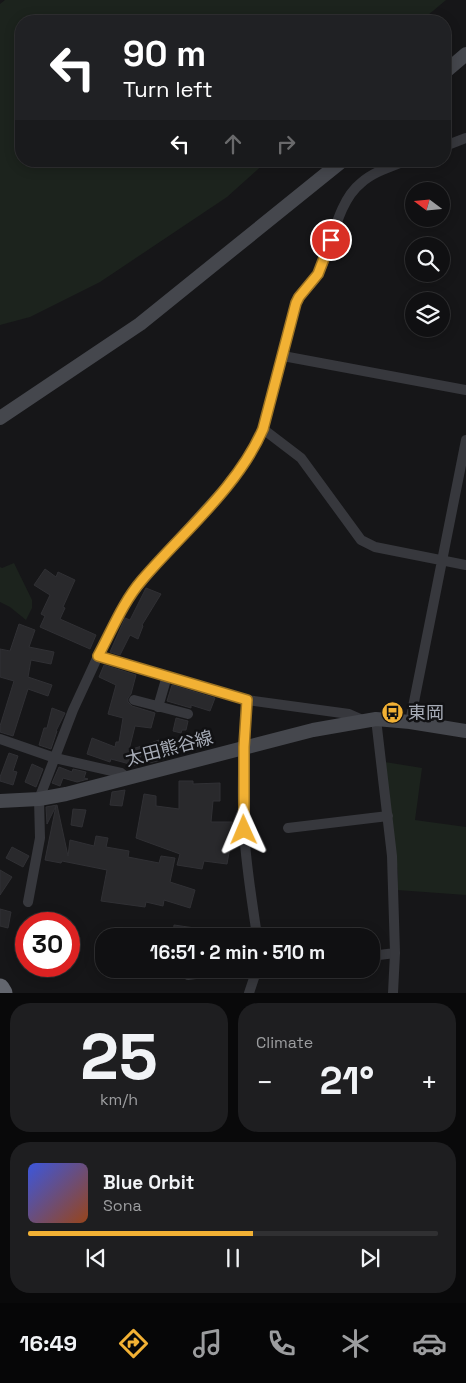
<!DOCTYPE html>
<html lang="en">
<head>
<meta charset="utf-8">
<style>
	body { margin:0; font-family:"Space Grotesk","Noto Sans JP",sans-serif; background:#1e1e20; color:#f1f3f6; height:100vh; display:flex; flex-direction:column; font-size:19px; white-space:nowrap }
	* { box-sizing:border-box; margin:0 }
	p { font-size:16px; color:#9c9d9f }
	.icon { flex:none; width:28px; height:28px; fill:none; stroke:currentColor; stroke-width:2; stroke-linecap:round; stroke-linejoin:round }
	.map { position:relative; height:993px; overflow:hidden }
	.drawer { display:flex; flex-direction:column; gap:10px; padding:10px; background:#09090a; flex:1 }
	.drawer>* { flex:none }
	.top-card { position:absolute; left:15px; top:15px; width:436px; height:152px; border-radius:20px; box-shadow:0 2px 12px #0003,0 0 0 1px #303032; background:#202124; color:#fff; overflow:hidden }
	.needle { width:32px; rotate:286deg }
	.buttons { position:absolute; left:405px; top:182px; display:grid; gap:10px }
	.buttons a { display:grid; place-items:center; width:45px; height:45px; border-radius:50%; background:#101012; box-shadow:0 2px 12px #0003,0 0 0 1px #303032; font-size:25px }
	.speed { position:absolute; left:15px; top:912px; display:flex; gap:10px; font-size:25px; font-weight:700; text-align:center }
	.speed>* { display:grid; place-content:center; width:65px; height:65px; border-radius:50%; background:#101012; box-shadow:0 2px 12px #0003,0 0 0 1px #303032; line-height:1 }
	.speed .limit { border:8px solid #d22; background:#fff; color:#111 }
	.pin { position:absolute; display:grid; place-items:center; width:42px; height:42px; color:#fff; margin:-21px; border:2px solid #fff; border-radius:50%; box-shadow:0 1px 5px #0007 }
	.me { position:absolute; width:55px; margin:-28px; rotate:359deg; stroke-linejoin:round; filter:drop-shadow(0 0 4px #0008) }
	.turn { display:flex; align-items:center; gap:18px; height:105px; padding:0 25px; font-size:22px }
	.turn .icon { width:65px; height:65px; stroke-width:2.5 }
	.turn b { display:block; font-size:35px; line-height:42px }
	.lanes { display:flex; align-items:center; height:48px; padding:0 25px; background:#0003; justify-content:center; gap:25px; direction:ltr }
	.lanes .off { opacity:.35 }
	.big { font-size:38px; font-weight:700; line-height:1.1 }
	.drawer .tile { flex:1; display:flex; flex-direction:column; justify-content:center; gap:8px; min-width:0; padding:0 18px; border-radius:20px; background:#1e1e20 }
	.drawer .dial { align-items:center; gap:0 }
	.dial b { font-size:65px; line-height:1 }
	.song { display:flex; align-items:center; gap:15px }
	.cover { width:60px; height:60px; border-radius:8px; background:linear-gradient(135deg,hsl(230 70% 55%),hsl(20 70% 35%)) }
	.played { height:5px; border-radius:2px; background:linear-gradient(90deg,#f2b134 55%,#303032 55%) }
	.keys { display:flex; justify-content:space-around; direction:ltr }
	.heat { display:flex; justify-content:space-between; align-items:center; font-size:28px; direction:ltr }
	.drawer .tiles { flex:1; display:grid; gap:10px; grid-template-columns:1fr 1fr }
	.tile:last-child { grid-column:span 2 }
	.trip { position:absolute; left:95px; top:928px; width:285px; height:50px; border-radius:20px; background:#101012; box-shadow:0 2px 12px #0003,0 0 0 1px #303032; font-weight:700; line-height:50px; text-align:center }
	.dock { display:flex; height:80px; justify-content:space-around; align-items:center; background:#060607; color:#9c9d9f }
	.dock .icon { width:35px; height:35px }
	.dock .on { color:#f2b134 }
	.dock b { font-size:22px; color:#f1f3f6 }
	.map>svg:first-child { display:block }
	.green { fill:#1c231d }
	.building { fill:#29292c; stroke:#303034 }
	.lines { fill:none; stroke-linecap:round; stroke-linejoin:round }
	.street { stroke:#37383d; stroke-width:10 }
	.secondary { stroke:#45474d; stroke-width:14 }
	.highway { stroke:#63666e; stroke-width:19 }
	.route-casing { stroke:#9d7322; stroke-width:12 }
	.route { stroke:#f2b134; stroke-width:9 }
	.labels { text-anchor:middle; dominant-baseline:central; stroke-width:5; stroke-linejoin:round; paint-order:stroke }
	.poi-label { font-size:18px; fill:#a8adb8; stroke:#111113; text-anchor:start }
	.street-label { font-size:18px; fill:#a8adb8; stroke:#111113 }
</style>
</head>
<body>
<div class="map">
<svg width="466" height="993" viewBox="0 0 466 993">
	<rect width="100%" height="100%" fill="#161618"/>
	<path class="green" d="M5 0H446L421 21H21V161H267L227 197 100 282 30 317 0 325V4Z
		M14 563 32 600V608L26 620 10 607 0 602V567L2 568Z
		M385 762 422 768 415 820 466 827V895L397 890 398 874Z"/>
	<path class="building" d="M45 569 56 577 58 572 75 580 63 607 65 608 60 619 96 635 90 649 40 627 45 616 41 614 50 595 34 585Z
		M146 588 161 594 142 625 143 626 138 639 130 635 120 655 110 652 125 618 130 620Z
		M19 624 35 630 29 647 54 652 51 664 31 660 28 677 52 685 48 696 28 689 13 736 0 732V726L14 681 0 677V649L10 651Z
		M104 665 136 675 131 694 128 698V702L132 706 155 713 151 728 135 726 129 750 145 745 137 766 111 759 110 762 87 754 92 738 115 747 116 742H119L123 718 108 714 116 685 99 677Z
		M172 685 215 698 210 711 191 705V708L167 701Z
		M52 708 65 713 56 731H57L51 749 39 745 44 728H47Z
		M176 718 188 721 186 730H182L181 733 173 731Z
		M159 740 165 759 149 763 146 745Z
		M9 753 18 756 13 771 17 772 13 785 0 781V777Z
		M32 764 43 769 36 787 25 782Z
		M59 767 72 772 73 769 86 772 84 778 88 779 77 782 63 778 60 786 52 783Z
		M179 781H193V784L220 783V801H213L211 822H232L231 841 227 864 204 861 202 869 177 865 180 854 136 838 144 794 156 796V806L179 809Z
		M125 790 122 806 110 805 112 792Z
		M57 805 68 856 70 840 94 846 96 836 108 838 106 847 129 851 128 857 159 863 161 856 175 858 170 882 195 890 190 908 164 900 163 906 146 902 145 907 101 901 107 870 62 861 61 863 45 860 56 806 47 824 46 807Z
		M73 809 86 810 82 827 71 825Z
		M12 847 29 856 23 867 6 858Z
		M0 870 12 877 0 895Z
		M0 909 11 912 8 928 0 926Z
		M174 925 202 929 201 936H173Z"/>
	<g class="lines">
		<path class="street" d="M445 146 466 138
			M283 356 466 390
			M263 429 301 458 361 540 375 547 466 565
			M98 656 247 700 349 714 365 721
			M134 700 188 714
			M247 700C244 743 241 787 244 830 246 866 252 901 257 936
			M158 707 167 676
			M376 719 392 856 395 953 393 993
			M410 722 466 440
			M0 739 55 758 121 773 129 779
			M288 828 388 816
			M28 902 40 838 39 799 73 710 98 656 128 598 174 544 225 488 242 466 258 441 263 429 296 303C302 292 313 284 319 273 332 246 337 202 361 183 373 172 390 167 405 161
			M371 956 395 953
			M188 975 233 969
			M249 993 257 969"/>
		<path class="secondary" d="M445 72 466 54
			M0 418 140 324 342 161
			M0 801 39 799 66 794 313 730 376 719 410 722 466 731"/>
		<path class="highway" d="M0 988 3 993"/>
	</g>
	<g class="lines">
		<defs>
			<path id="route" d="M244 830V747L247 700 98 656C112 630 123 602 142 580 183 532 238 487 263 429L296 303 299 297 318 274 331 240"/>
		</defs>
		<use href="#route" class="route-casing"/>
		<use href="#route" class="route"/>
	</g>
	<defs>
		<symbol id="bus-disc" viewBox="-11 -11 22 22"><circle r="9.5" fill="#f2b134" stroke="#111113"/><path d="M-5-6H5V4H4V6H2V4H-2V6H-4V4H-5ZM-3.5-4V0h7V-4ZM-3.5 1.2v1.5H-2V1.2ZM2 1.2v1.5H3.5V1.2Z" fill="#111"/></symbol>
	</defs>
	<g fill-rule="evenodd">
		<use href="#bus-disc" x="380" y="700" width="25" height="25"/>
	</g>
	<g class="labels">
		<g class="poi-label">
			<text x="408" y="712">東岡</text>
		</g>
		<g class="street-label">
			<text transform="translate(169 748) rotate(-15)">太田熊谷線</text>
		</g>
	</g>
</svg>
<div class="buttons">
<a><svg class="needle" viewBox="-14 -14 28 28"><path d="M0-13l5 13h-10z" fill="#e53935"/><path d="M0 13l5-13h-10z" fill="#9c9d9f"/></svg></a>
<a><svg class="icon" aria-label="search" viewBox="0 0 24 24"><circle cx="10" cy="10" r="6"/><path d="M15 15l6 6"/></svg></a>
<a><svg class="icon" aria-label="layers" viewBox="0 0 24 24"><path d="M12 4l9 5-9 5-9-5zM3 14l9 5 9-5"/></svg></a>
</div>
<div class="speed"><div class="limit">30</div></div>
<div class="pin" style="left:331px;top:240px;background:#d93025"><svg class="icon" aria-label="arrive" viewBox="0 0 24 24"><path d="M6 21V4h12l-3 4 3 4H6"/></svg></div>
<svg class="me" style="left:244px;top:830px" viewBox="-20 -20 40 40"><path d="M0-17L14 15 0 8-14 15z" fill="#f2b134" stroke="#fff" stroke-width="4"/></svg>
<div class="trip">16:51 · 2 min · 510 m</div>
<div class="top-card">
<div class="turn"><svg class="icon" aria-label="left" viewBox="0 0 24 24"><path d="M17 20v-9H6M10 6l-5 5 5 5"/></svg><div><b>90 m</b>Turn left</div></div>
<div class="lanes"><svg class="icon" aria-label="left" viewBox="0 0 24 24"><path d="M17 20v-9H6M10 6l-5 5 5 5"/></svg><svg class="icon off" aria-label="ahead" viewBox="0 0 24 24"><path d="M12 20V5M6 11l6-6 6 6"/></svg><svg class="icon off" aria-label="right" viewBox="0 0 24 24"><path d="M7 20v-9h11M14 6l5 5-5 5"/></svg></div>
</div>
</div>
<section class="drawer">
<div class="tiles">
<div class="tile dial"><b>25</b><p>km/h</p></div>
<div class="tile"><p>Climate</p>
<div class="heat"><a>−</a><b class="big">21°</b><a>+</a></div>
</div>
<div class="tile">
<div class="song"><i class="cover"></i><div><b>Blue Orbit</b><p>Sona</p></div></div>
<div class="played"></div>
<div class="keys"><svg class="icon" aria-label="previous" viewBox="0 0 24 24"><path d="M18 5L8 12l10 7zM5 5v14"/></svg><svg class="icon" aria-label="pause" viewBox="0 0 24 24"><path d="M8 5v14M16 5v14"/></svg><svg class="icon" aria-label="next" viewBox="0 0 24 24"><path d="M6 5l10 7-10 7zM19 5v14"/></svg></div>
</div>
</div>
</section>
<nav class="dock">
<b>16:49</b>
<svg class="icon on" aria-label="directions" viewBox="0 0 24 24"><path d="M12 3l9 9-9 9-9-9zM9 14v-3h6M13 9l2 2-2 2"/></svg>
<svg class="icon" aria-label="music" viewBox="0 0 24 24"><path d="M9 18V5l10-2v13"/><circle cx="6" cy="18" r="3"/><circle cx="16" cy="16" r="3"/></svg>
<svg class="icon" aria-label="phone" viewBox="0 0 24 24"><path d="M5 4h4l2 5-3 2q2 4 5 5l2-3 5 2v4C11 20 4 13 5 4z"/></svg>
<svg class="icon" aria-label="climate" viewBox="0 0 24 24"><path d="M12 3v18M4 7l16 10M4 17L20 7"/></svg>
<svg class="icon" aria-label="car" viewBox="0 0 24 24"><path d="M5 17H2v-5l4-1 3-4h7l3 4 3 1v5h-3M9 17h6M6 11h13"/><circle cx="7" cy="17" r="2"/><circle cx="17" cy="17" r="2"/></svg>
</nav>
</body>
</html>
